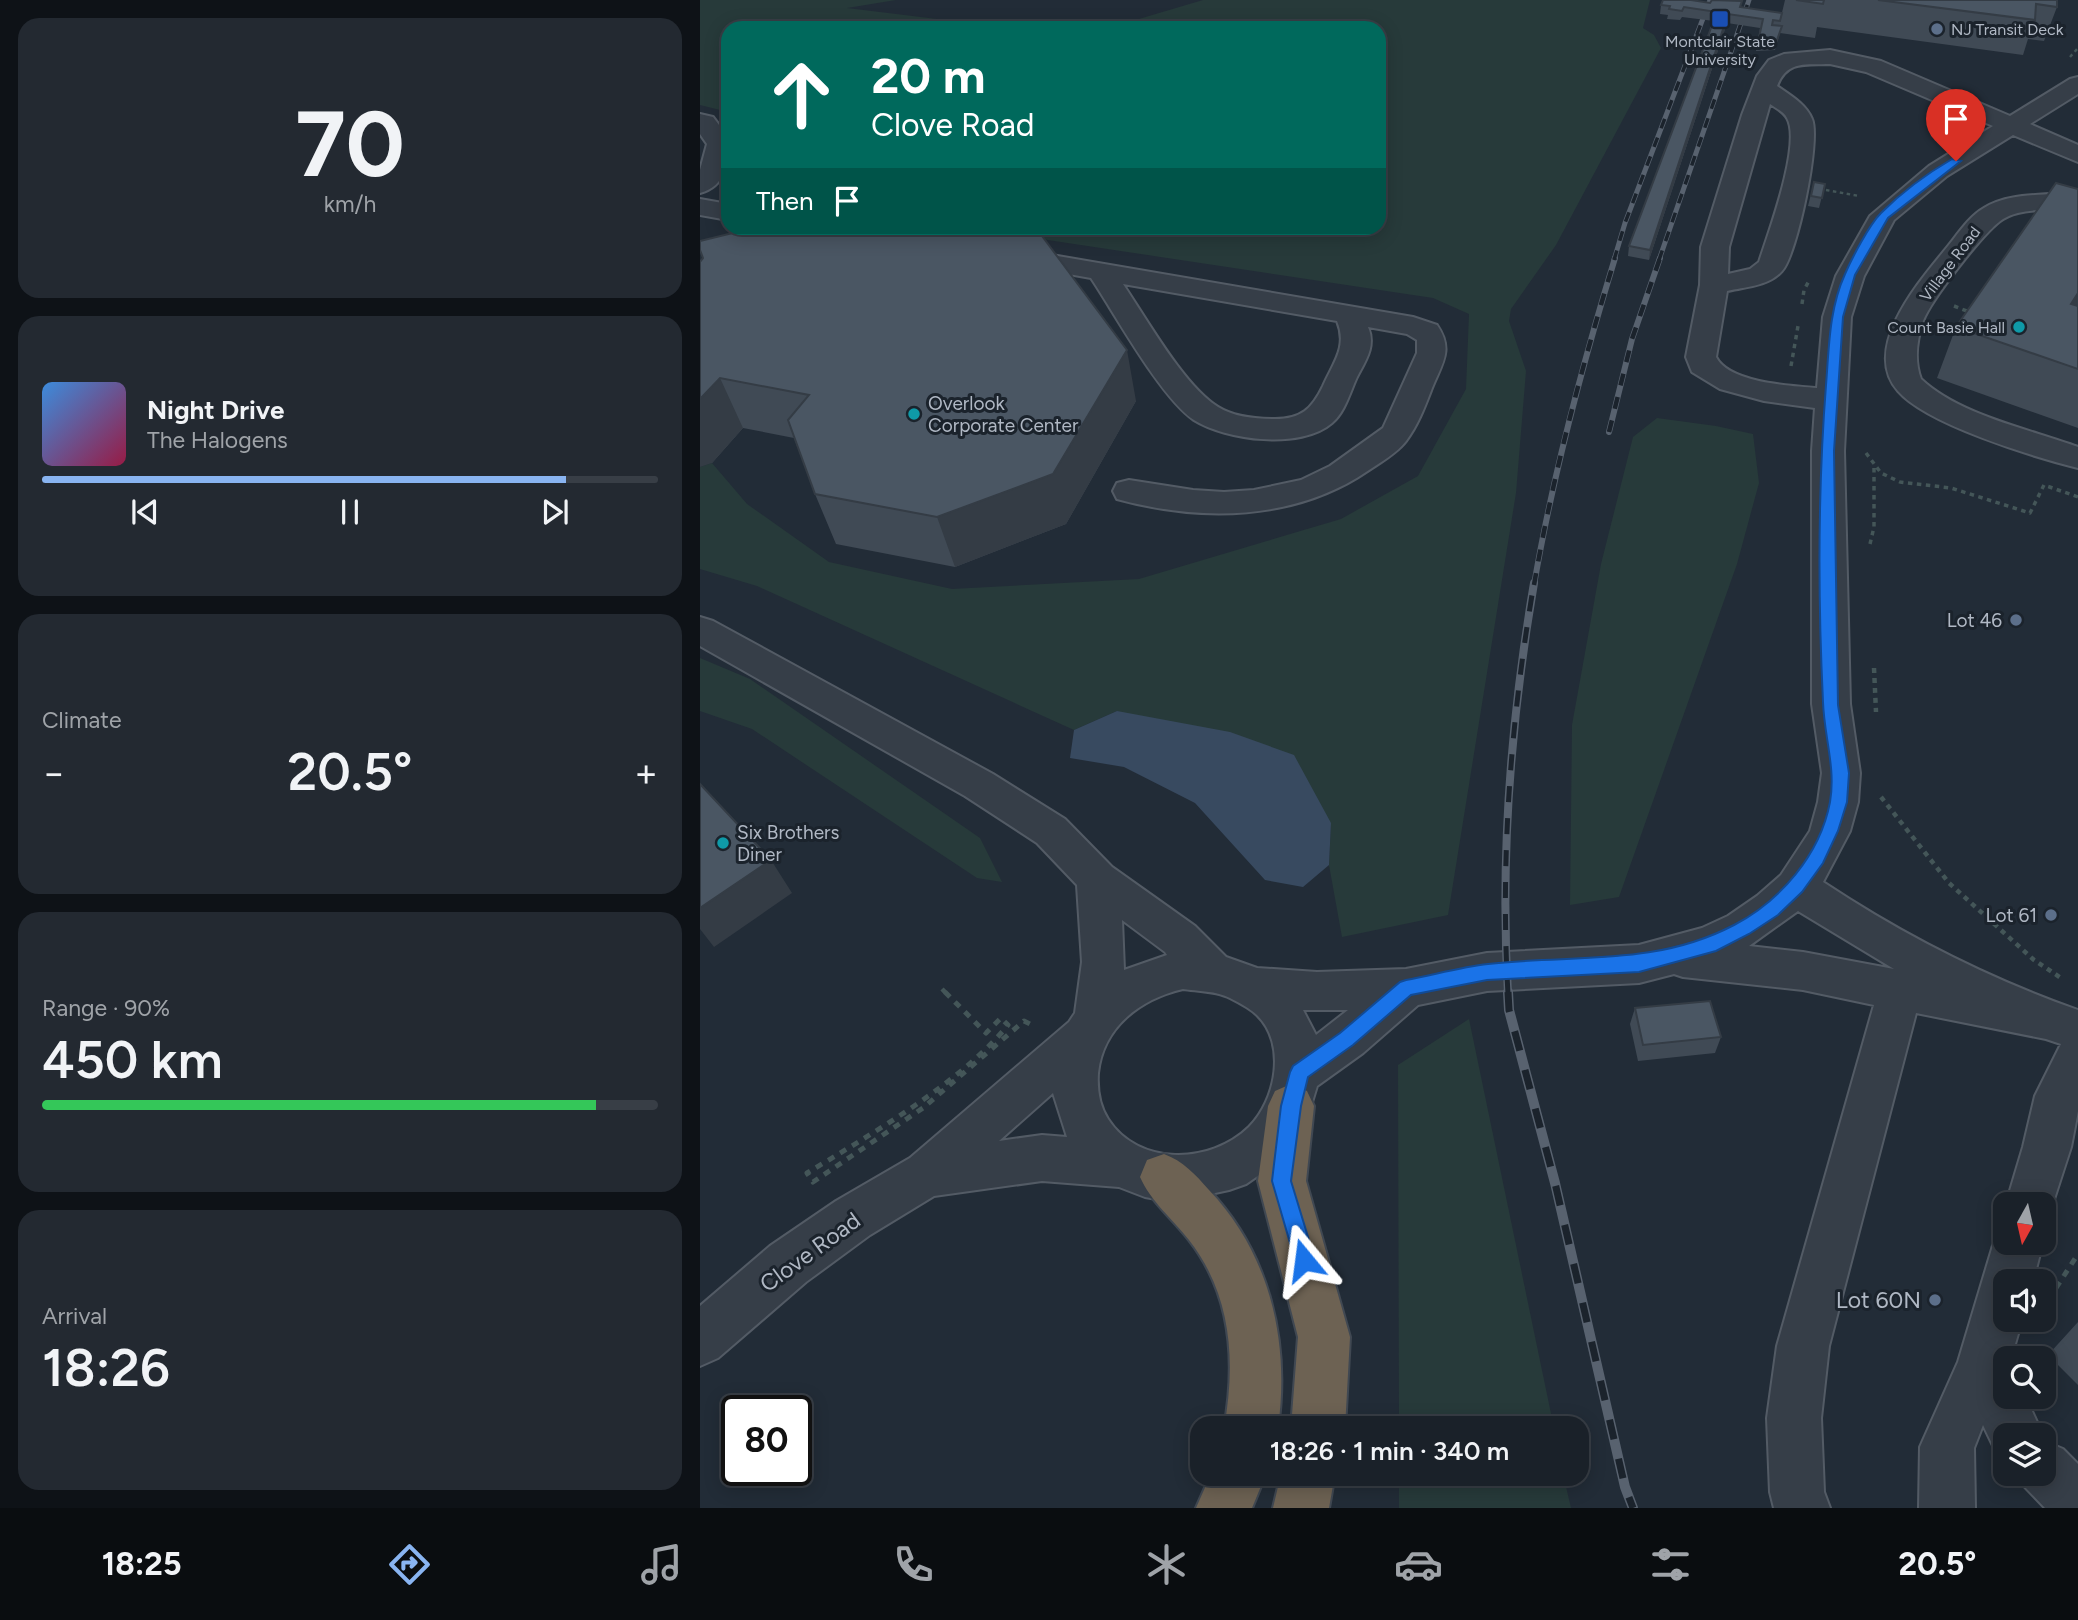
<!DOCTYPE html>
<html lang="en">
<head>
<meta charset="utf-8">
<style>
	body { margin:0; font-family:Figtree,sans-serif; background:#232931; color:#f1f3f6; height:100vh; display:flex; flex-direction:column; font-size:26px; white-space:nowrap }
	* { box-sizing:border-box; margin:0 }
	p { font-size:23px; color:#9fa3a8 }
	.icon { flex:none; width:38px; height:38px; fill:none; stroke:currentColor; stroke-width:2; stroke-linecap:round; stroke-linejoin:round }
	.map { position:relative; flex:1; overflow:hidden }
	.side { display:flex; flex-direction:column; gap:18px; padding:18px; background:#0e1217; width:700px }
	.side>* { flex:none }
	.hud { position:absolute; left:21px; top:21px; width:665px; height:214px; border-radius:21px; box-shadow:0 4px 18px #0003,0 0 0 2px #383e46; background:#00695c; color:#fff; overflow:hidden }
	.needle { width:46px; rotate:188deg }
	.buttons { position:absolute; left:1293px; top:1192px; display:grid; gap:14px }
	.buttons a { display:grid; place-items:center; width:63px; height:63px; border-radius:14px; background:#1a2129; box-shadow:0 4px 18px #0003,0 0 0 2px #383e46; font-size:35px }
	.speed { position:absolute; left:21px; top:1395px; display:flex; gap:14px; font-size:35px; font-weight:700; text-align:center }
	.speed>* { display:grid; place-content:center; width:91px; height:91px; border-radius:50%; background:#1a2129; box-shadow:0 4px 18px #0003,0 0 0 2px #383e46; line-height:1 }
	.speed .limit { border:4px solid #111; border-radius:10px; background:#fff; color:#111 }
	.pin { position:absolute; display:grid; place-items:center; width:60px; height:60px; color:#fff; margin:-72px -30px; border-radius:50% 50% 50% 0; rotate:-45deg; box-shadow:0 0 7px #0007 }
	.pin .icon { rotate:45deg }
	.me { position:absolute; width:77px; margin:-38px; rotate:344deg; stroke-linejoin:round; filter:drop-shadow(0 0 5px #0008) }
	.turn { display:flex; align-items:center; gap:24px; height:147px; padding:0 35px; font-size:32px }
	.turn .icon { width:91px; height:91px; stroke-width:2.5 }
	.turn b { display:block; font-size:49px; line-height:60px }
	.then { display:flex; align-items:center; height:66px; padding:0 35px; background:#0003; gap:14px; font-size:26px }
	.big { font-size:52px; font-weight:600; line-height:1.1 }
	.side .card { flex:1; display:flex; flex-direction:column; justify-content:center; gap:10px; min-width:0; padding:0 24px; border-radius:21px; background:#232931 }
	.side .dial { align-items:center; gap:0 }
	.dial b { font-size:91px; line-height:1 }
	.song { display:flex; align-items:center; gap:21px }
	.cover { width:84px; height:84px; border-radius:10px; background:linear-gradient(135deg,hsl(210 70% 55%),hsl(340 70% 35%)) }
	.played { height:7px; border-radius:4px; background:linear-gradient(90deg,#89b4f1 85%,#383e46 85%) }
	.keys { display:flex; justify-content:space-around; direction:ltr }
	.heat { display:flex; justify-content:space-between; align-items:center; font-size:38px; direction:ltr }
	.charge { height:10px; border-radius:5px; background:linear-gradient(90deg,#34c759 90%,#383e46 0) }
	.trip { position:absolute; left:490px; top:1416px; width:399px; height:70px; border-radius:21px; background:#1a2129; box-shadow:0 4px 18px #0003,0 0 0 2px #383e46; font-weight:600; line-height:70px; text-align:center }
	.menu { display:flex; height:112px; justify-content:space-around; align-items:center; background:#0a0d10; color:#9fa3a8 }
	.menu .icon { width:49px; height:49px }
	.menu .active { color:#89b4f1 }
	.menu b { font-size:32px; color:#f1f3f6 }
	main { display:flex; flex:1; min-height:0 }
	.map>svg:first-child { display:block }
	.green { fill:#273a3a }
	.water { fill:#384a60 }
	.lines { fill:none; stroke-linecap:round; stroke-linejoin:round }
	.minor-casing { stroke:#535b65; stroke-width:4 }
	.highway-casing { stroke:#404852; stroke-width:4 }
	.path-far3 { stroke:#445658; stroke-width:2.5; stroke-dasharray:3.5 3.5; stroke-linecap:butt }
	.path-far2 { stroke:#445658; stroke-width:3.5; stroke-dasharray:4.5 4.5; stroke-linecap:butt }
	.path-far1 { stroke:#445658; stroke-width:4.5; stroke-dasharray:5 5; stroke-linecap:butt }
	.path { stroke:#445658; stroke-width:5; stroke-dasharray:7 7; stroke-linecap:butt }
	.minor { fill:#363e48; fill-rule:evenodd }
	.highway { fill:#6d6253; fill-rule:evenodd }
	.rail-far3-casing { stroke:#58626f; stroke-width:5 }
	.rail-far2-casing { stroke:#58626f; stroke-width:6 }
	.rail-far1-casing { stroke:#58626f; stroke-width:8 }
	.rail-casing { stroke:#58626f; stroke-width:10 }
	.rail-far3 { stroke:#1b232c; stroke-width:3.5; stroke-dasharray:10; stroke-linecap:butt }
	.rail-far2 { stroke:#1b232c; stroke-width:4.5; stroke-dasharray:12; stroke-linecap:butt }
	.rail-far1 { stroke:#1b232c; stroke-width:5; stroke-dasharray:16; stroke-linecap:butt }
	.rail { stroke:#1b232c; stroke-width:7; stroke-dasharray:20; stroke-linecap:butt }
	.wall { fill:#404a55 }
	.shaded-wall { fill:#343c45 }
	.building { fill:#4a5663; stroke:#343c45; stroke-width:2 }
	.route { fill:#1a73e8; stroke:#114b97; stroke-width:2 }
	.transit-dot { fill:#1a4fb4; stroke:#1b232c; stroke-width:2.5 }
	.service-dot { fill:#5c6f8a; stroke:#1b232c; stroke-width:2.5 }
	.culture-dot { fill:#0f9aa8; stroke:#1b232c; stroke-width:2.5 }
	.labels { text-anchor:middle; dominant-baseline:central; stroke-width:6; stroke-linejoin:round; paint-order:stroke }
	.far-poi-label { font-size:16px; fill:#b0b8c4; stroke:#1b232c; text-anchor:start }
	.far-street-label { font-size:16px; fill:#b0b8c4; stroke:#1b232c }
	.poi-label { font-size:19px; fill:#b0b8c4; stroke:#1b232c; text-anchor:start }
	.near-street-label { font-size:23px; fill:#b0b8c4; stroke:#1b232c }
	.near-poi-label { font-size:23px; fill:#b0b8c4; stroke:#1b232c; text-anchor:end }
</style>
</head>
<body>
<main>
<section class="side">
<div class="card dial"><b>70</b><p>km/h</p></div>
<div class="card">
<div class="song"><i class="cover"></i><div><b>Night Drive</b><p>The Halogens</p></div></div>
<div class="played"></div>
<div class="keys"><svg class="icon" aria-label="previous" viewBox="0 0 24 24"><path d="M18 5L8 12l10 7zM5 5v14"/></svg><svg class="icon" aria-label="pause" viewBox="0 0 24 24"><path d="M8 5v14M16 5v14"/></svg><svg class="icon" aria-label="next" viewBox="0 0 24 24"><path d="M6 5l10 7-10 7zM19 5v14"/></svg></div>
</div>
<div class="card"><p>Climate</p>
<div class="heat"><a>−</a><b class="big">20.5°</b><a>+</a></div>
</div>
<div class="card"><p>Range · 90%</p><b class="big">450 km</b><div class="charge"></div></div>
<div class="card"><p>Arrival</p><b class="big">18:26</b></div>
</section>
<div class="map">
<svg width="1378" height="1508" viewBox="0 0 1378 1508">
	<rect width="100%" height="100%" fill="#222c37"/>
	<path class="green" d="M0 0H196L147 8 237 19 422 24 503 0H950L943 28 954 35 961 48 856 245 811 309 809 321 826 371 816 493 748 915 642 937 629 865 631 823 417 711 374 730 57 586 0 569V467L12 463 47 504 129 562 252 589 439 579 641 519 718 476 766 389 769 314 733 298 268 228H679V28H28V112L0 105Z
		M957 418 1016 426 1053 434 1059 483 1037 564 919 897 870 905 872 725 901 564 933 437Z
		M0 658 50 679 280 838 302 882 277 878 52 729 0 711Z
		M769 1019 854 1428H699L698 1065Z
		M699 1474H863L871 1508H699Z"/>
	<path class="water" d="M417 711 530 732 594 755 631 823 629 865 603 887 565 880 495 803 424 767 370 758 374 730Z"/>
	<g class="lines">
		<defs>
			<path id="minor" d="M1130 50 1181 61 1310 116 1370 79 1378 77V94L1330 124 1378 145V162L1313 135 1247 176 1194 220 1164 276 1151 317 1144 451 1150 704 1160 773 1158 802 1150 831 1123 882C1203 935 1287 978 1378 1010V1111L1371 1147 1347 1221 1344 1222V1204H1306L1323 1147 1335 1096 1361 1044 1346 1039 1216 1013 1129 1346 1121 1418 1124 1492 1130 1508H1074L1070 1492 1067 1418 1077 1346 1174 1005 1103 990 983 977 974 974 939 983 787 991 718 1005 663 1053 617 1086 605 1125 582 1159 546 1184 529 1190 473 1202 445 1197 419 1187 342 1181 234 1196 170 1235 106 1282 18 1358 0 1366V1306L70 1246 136 1201 210 1158 369 1022 375 1013 382 962 377 885 337 843 265 796 0 646V617L13 621 293 774 365 819 412 867 495 926 526 957 557 968 617 972 706 969 787 953 939 945 1002 928 1028 916 1057 896 1081 875 1110 831 1118 802 1122 773 1112 704V451L1115 408 1064 401 1020 389 992 372 986 357 1000 285 1001 247 1042 115 1057 76 1069 60 1084 54ZM1130 64 1166 72 1293 126 1229 166 1170 216 1136 276 1123 317 1117 388C1091 386 1029 383 1016 357L1027 291C1046 287 1069 286 1082 271 1097 255 1121 140 1112 119 1106 104 1090 95 1077 86 1087 60 1106 65 1130 64ZM1070 104C1076 108 1084 112 1087 118 1102 143 1068 234 1059 262L1050 269 1028 274 1029 247ZM1098 911 1194 969 1103 952 1049 946ZM422 920 465 952 467 955 424 970ZM483 989C497 991 517 991 530 998 538 1002 551 1009 557 1015 587 1044 576 1100 549 1127 510 1165 438 1166 408 1119 399 1105 397 1089 398 1073 403 1027 440 999 483 989ZM603 1010H648L616 1035ZM353 1093 367 1137 342 1135 299 1141Z
				M0 114 13 117 28 137C28 161 27 186 0 193V170L7 144 0 134Z
				M1378 191V207C1355 212 1324 206 1303 219 1285 230 1231 300 1223 321 1217 339 1214 361 1221 379 1259 415 1329 429 1378 447V468C1334 457 1226 424 1198 391 1161 349 1218 283 1244 251 1256 237 1268 217 1284 208 1311 191 1348 197 1378 191Z
				M0 199 28 204V220L0 215Z
				M116 228H180L213 233 217 239 213 245 203 247 129 236 119 234Z
				M311 248 713 317 737 325C754 350 742 363 732 388 725 406 718 425 706 441 697 453 681 462 669 470 595 521 501 522 417 499L413 491 417 483 429 480 493 490 524 492 554 490 601 480 630 466 683 428 717 353V340L707 334 668 327C676 346 666 360 657 377 650 392 645 412 632 423 601 450 526 440 494 420 461 398 415 314 391 278L301 262 297 256 301 250ZM423 284 637 321C648 347 633 363 623 386 612 409 601 419 575 419 555 419 534 417 518 407 484 386 446 318 423 284Z
				M1306 1223V1242H1343L1333 1281H1306V1320H1322L1311 1358H1306V1396H1325L1343 1435H1306V1457L1297 1454 1283 1425 1274 1448 1275 1508H1219L1220 1447 1258 1362 1294 1242 1302 1225Z
				M1344 1441 1363 1449 1378 1464V1508H1345L1325 1487 1319 1474H1344Z"/>
			<path id="highway" d="M591 1084 607 1091 614 1106 606 1181 650 1337 645 1428H591L598 1337 558 1181 568 1106 575 1091Z
				M464 1154C483 1161 495 1174 509 1190 570 1254 590 1342 578 1428H524C536 1362 532 1295 489 1240 472 1218 451 1202 440 1177L447 1160Z
				M511 1474H566L552 1508H496Z
				M581 1474H635L629 1508H573Z"/>
		</defs>
		<use href="#minor" class="minor-casing"/>
		<use href="#highway" class="highway-casing"/>
		<path class="path-far3" d="M1370 57 1378 48
			M1126 190 1159 196"/>
		<path class="path-far2" d="M1102 304 1104 290 1110 279
			M1254 306 1272 313
			M1091 366 1098 326
			M1166 453 1181 473 1200 482 1251 488 1330 513 1344 485 1378 497
			M1170 544 1174 527V465"/>
		<path class="path-far1" d="M1174 668 1176 712
			M1181 797 1249 883 1334 960 1361 978
			M242 989 247 994"/>
		<path class="path" d="M245 992 286 1033 301 1018 308 1025C262 1082 170 1135 107 1173L113 1182 223 1108 324 1021 332 1025
			M1356 1288 1378 1254"/>
		<use href="#minor" class="minor"/>
		<use href="#highway" class="highway"/>
		<defs>
			<path id="rail-far3" d="M914 260 925 223 1010 0
				M959 260 1049 0"/>
			<path id="rail-far2" d="M909 432 932 339 960 258
				M834 585C853 474 882 366 915 258"/>
			<path id="rail-far1" d="M808 994C800 858 811 718 834 583"/>
			<path id="rail" d="M808 992 809 1010 855 1183 925 1487 933 1508"/>
		</defs>
		<use href="#rail-far3" class="rail-far3-casing"/>
		<use href="#rail-far2" class="rail-far2-casing"/>
		<use href="#rail-far1" class="rail-far1-casing"/>
		<use href="#rail" class="rail-casing"/>
		<use href="#rail-far3" class="rail-far3"/>
		<use href="#rail-far2" class="rail-far2"/>
		<use href="#rail-far1" class="rail-far1"/>
		<use href="#rail" class="rail"/>
	</g>
	<path class="wall" d="M1085 0H1357V7L1344 41 1328 39 1323 55 1117 27 1115 38 1080 33 1075 50 1056 51 1060 28 1027 23 949 260 928 256 929 246 1014 21 982 17 980 20 967 19 968 15 960 14 961 5 1040 7 1080 21Z
		M1114 182 1125 184 1119 208 1108 206Z
		M1378 189V428L1237 378 1256 327Z
		M137 235 436 401 366 524 255 567 136 544 115 494 94 438 43 428 12 463 0 262Z
		M935 1008 1021 1037 1015 1053 938 1061 930 1024Z
		M1378 1322V1385L1348 1355Z"/>
	<path class="shaded-wall" d="M1028 14 1027 23 949 260 950 250Z
		M1378 293V307L1371 304Z
		M427 350 436 401 366 524 255 567 237 517Z
		M20 378 43 428 12 463 0 467V399Z
		M71 860 92 893 14 947 0 929V908Z"/>
	<path class="building" d="M963 0H991L1010 3 1012 0 1042 1 1040 7 1082 13 1080 21 1073 20 1072 25 1082 26 1077 40 1058 42 1063 19 1028 14 950 250 929 246 1017 12 984 7 982 11 969 9 970 6 961 5Z
		M1096 0H1124L1123 4Z
		M1178 0H1357V7L1336 4 1335 20Z
		M1114 182 1125 184 1122 198 1111 196Z
		M1356 183 1378 189V293L1371 304 1378 306V369L1256 327Z
		M53 228H133L137 235 166 228H291L342 236 427 350 353 474 237 517 115 494 88 420 109 395 20 378 0 399V262L3 258 0 250V241Z
		M0 784 71 860 0 908Z
		M1010 1001 1021 1037 943 1045 935 1008Z"/>
	<path class="route" d="M1252 159 1261 161 1188 218 1155 275 1143 317 1134 451 1138 705 1149 773 1147 802 1138 831 1123 863 1102 892 1078 915 1049 934 1016 951 939 972 787 980 711 995 653 1045 608 1077 601 1106 591 1181 615 1260 612 1267 604 1270 597 1267 572 1181 581 1106 590 1072 593 1066 640 1033 700 982 706 980C733 975 761 967 788 964 873 954 954 967 1034 925 1080 901 1120 855 1130 802 1136 768 1124 736 1123 702 1118 599 1118 488 1126 385 1129 348 1129 309 1145 274 1152 258 1169 225 1181 213 1202 192 1228 173 1252 159Z"/>
	<rect class="transit-dot" x="1011" y="10" width="18" height="18" rx="3.5"/>
	<g class="service-dot">
		<circle cx="1237" cy="29" r="7"/>
		<circle cx="1316" cy="620" r="7"/>
		<circle cx="1351" cy="915" r="7"/>
		<circle cx="1235" cy="1300" r="7"/>
	</g>
	<g class="culture-dot">
		<circle cx="1319" cy="327" r="7"/>
		<circle cx="214" cy="414" r="7"/>
		<circle cx="23" cy="843" r="7"/>
	</g>
	<g class="labels">
		<g class="far-poi-label">
			<text x="1251" y="29">NJ Transit Deck</text>
			<text x="1020" y="41" text-anchor="middle">Montclair State<tspan x="1020" dy="18">University</tspan></text>
			<text x="1305" y="327" text-anchor="end">Count Basie Hall</text>
		</g>
		<g class="far-street-label">
			<text transform="translate(1250 264) rotate(-53)">Village Road</text>
		</g>
		<g class="poi-label">
			<text x="228" y="403">Overlook<tspan x="228" dy="22">Corporate Center</tspan></text>
			<text x="1302" y="620" text-anchor="end">Lot 46</text>
			<text x="37" y="832">Six Brothers<tspan x="37" dy="22">Diner</tspan></text>
			<text x="1337" y="915" text-anchor="end">Lot 61</text>
		</g>
		<g class="near-street-label">
			<text transform="translate(110 1252) rotate(-36)">Clove Road</text>
		</g>
		<g class="near-poi-label">
			<text x="1221" y="1300">Lot 60N</text>
		</g>
	</g>
</svg>
<div class="buttons">
<a><svg class="needle" viewBox="-14 -14 28 28"><path d="M0-13l5 13h-10z" fill="#e53935"/><path d="M0 13l5-13h-10z" fill="#9fa3a8"/></svg></a>
<a><svg class="icon" aria-label="sound" viewBox="0 0 24 24"><path d="M4 9h4l5-4v14l-5-4H4zM17 9q2 3 0 6"/></svg></a>
<a><svg class="icon" aria-label="search" viewBox="0 0 24 24"><circle cx="10" cy="10" r="6"/><path d="M15 15l6 6"/></svg></a>
<a><svg class="icon" aria-label="layers" viewBox="0 0 24 24"><path d="M12 4l9 5-9 5-9-5zM3 14l9 5 9-5"/></svg></a>
</div>
<div class="speed"><div class="limit">80</div></div>
<div class="pin" style="left:1256px;top:161px;background:#d93025"><svg class="icon" aria-label="arrive" viewBox="0 0 24 24"><path d="M6 21V4h12l-3 4 3 4H6"/></svg></div>
<svg class="me" style="left:604px;top:1260px" viewBox="-20 -20 40 40"><path d="M0-17L14 15 0 8-14 15z" fill="#1a73e8" stroke="#fff" stroke-width="4"/></svg>
<div class="trip">18:26 · 1 min · 340 m</div>
<div class="hud">
<div class="turn"><svg class="icon" aria-label="ahead" viewBox="0 0 24 24"><path d="M12 20V5M6 11l6-6 6 6"/></svg><div><b>20 m</b>Clove Road</div></div>
<div class="then">Then<svg class="icon" aria-label="arrive" viewBox="0 0 24 24"><path d="M6 21V4h12l-3 4 3 4H6"/></svg></div>
</div>
</div>
</main>
<nav class="menu">
<b>18:25</b>
<svg class="icon active" aria-label="directions" viewBox="0 0 24 24"><path d="M12 3l9 9-9 9-9-9zM9 14v-3h6M13 9l2 2-2 2"/></svg>
<svg class="icon" aria-label="music" viewBox="0 0 24 24"><path d="M9 18V5l10-2v13"/><circle cx="6" cy="18" r="3"/><circle cx="16" cy="16" r="3"/></svg>
<svg class="icon" aria-label="phone" viewBox="0 0 24 24"><path d="M5 4h4l2 5-3 2q2 4 5 5l2-3 5 2v4C11 20 4 13 5 4z"/></svg>
<svg class="icon" aria-label="climate" viewBox="0 0 24 24"><path d="M12 3v18M4 7l16 10M4 17L20 7"/></svg>
<svg class="icon" aria-label="car" viewBox="0 0 24 24"><path d="M5 17H2v-5l4-1 3-4h7l3 4 3 1v5h-3M9 17h6M6 11h13"/><circle cx="7" cy="17" r="2"/><circle cx="17" cy="17" r="2"/></svg>
<svg class="icon" aria-label="filters" viewBox="0 0 24 24"><path d="M4 7h16M4 17h16"/><circle cx="9" cy="7" r="2"/><circle cx="15" cy="17" r="2"/></svg>
<b>20.5°</b>
</nav>
</body>
</html>
